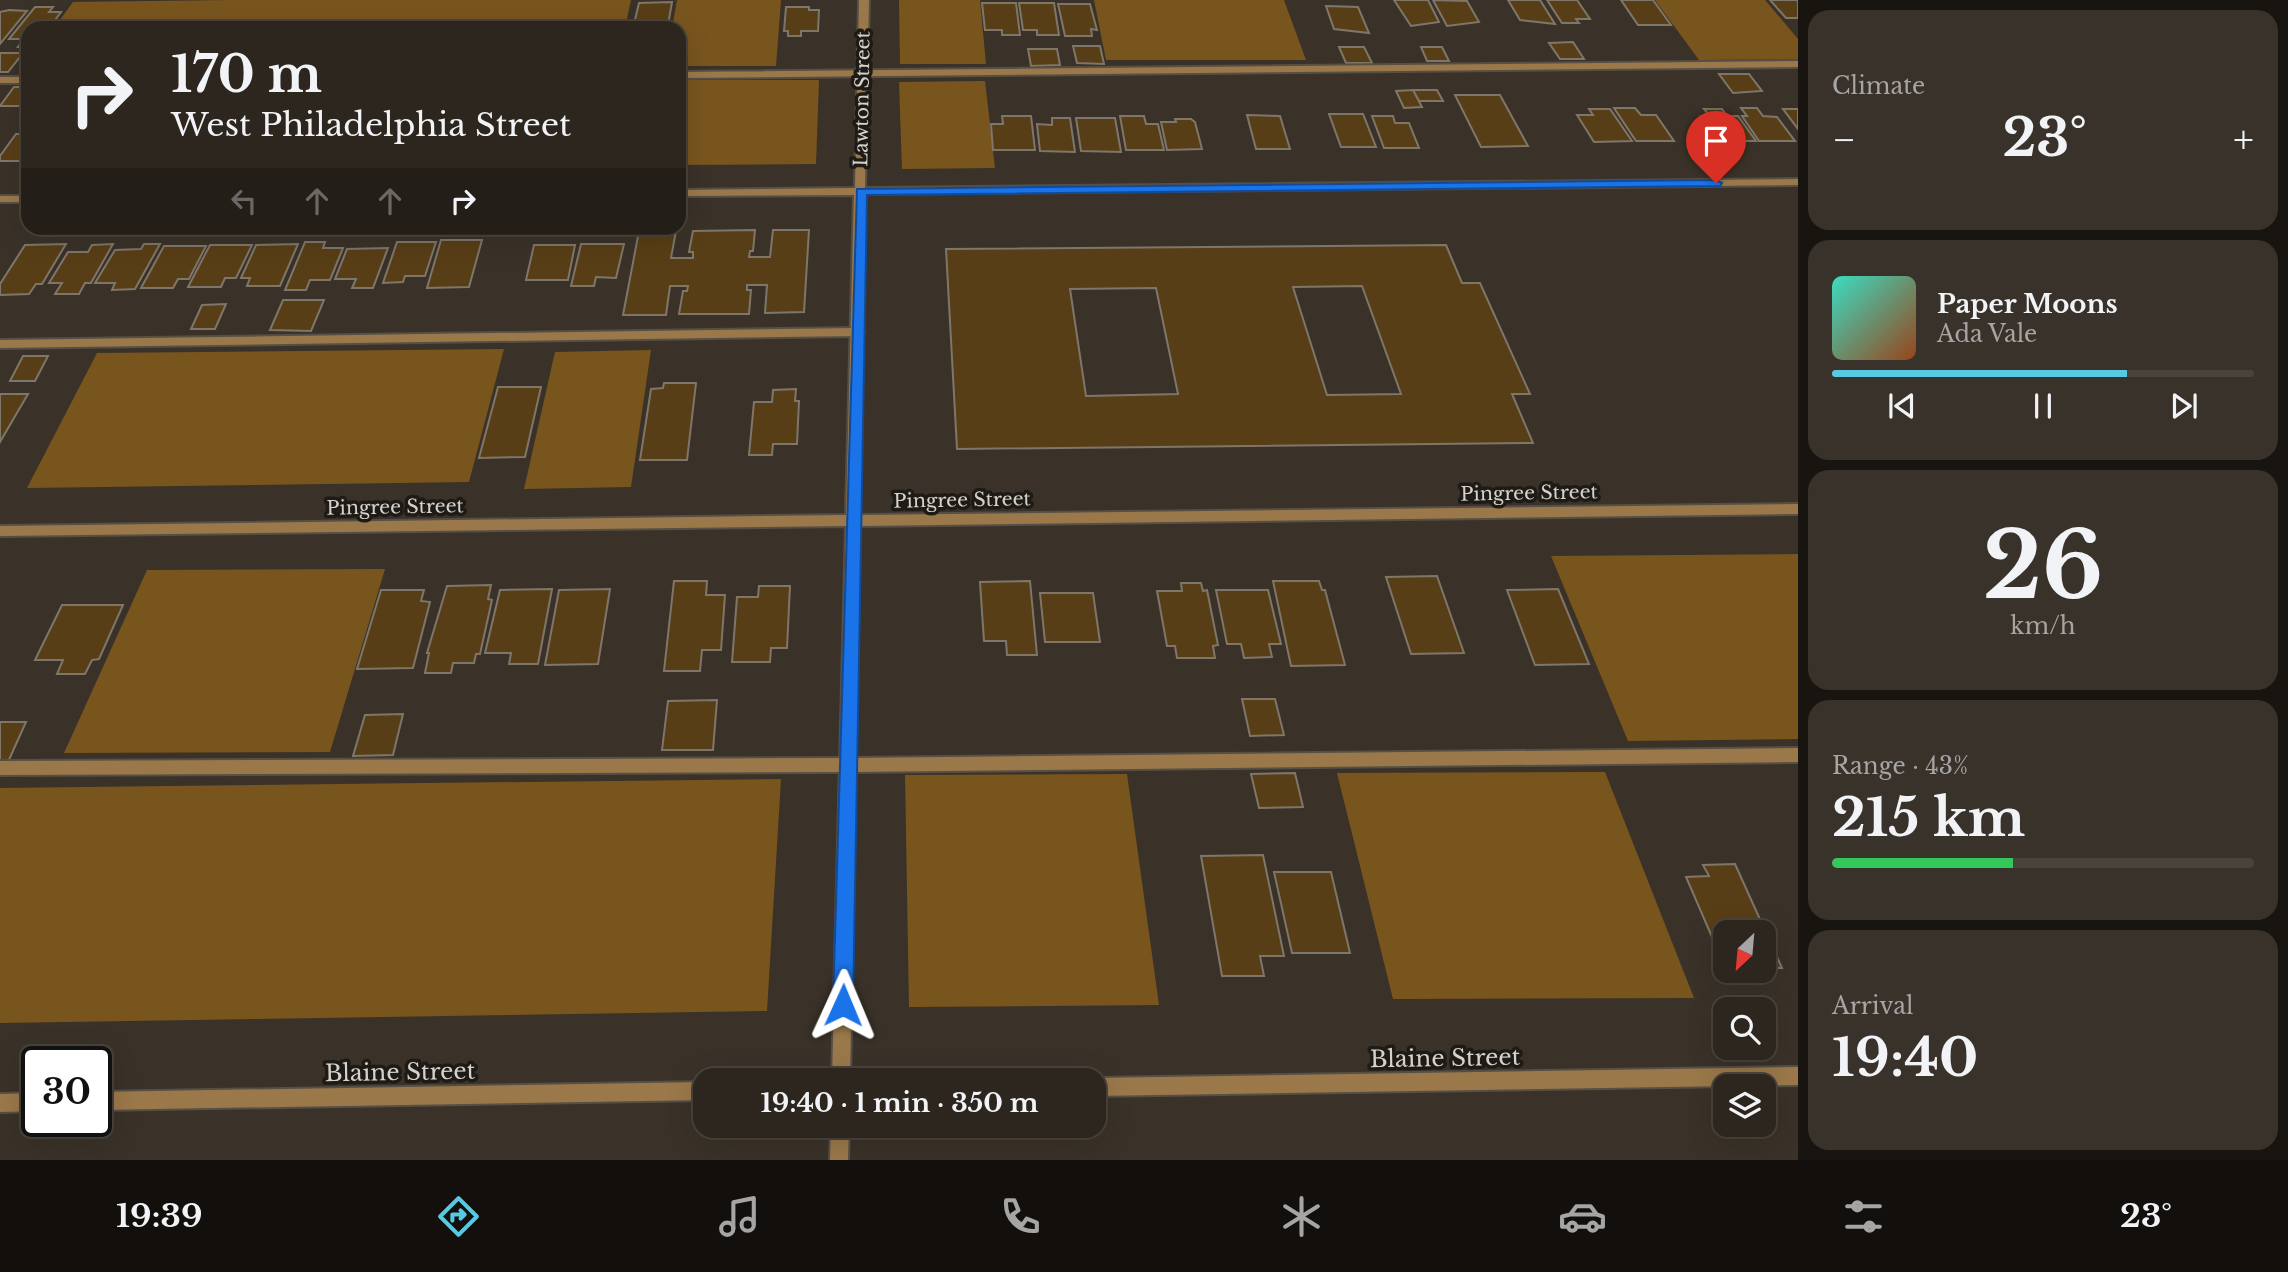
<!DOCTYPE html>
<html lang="en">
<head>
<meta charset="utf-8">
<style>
	body { margin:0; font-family:"Libre Baskerville",serif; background:#38322b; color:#f1f3f6; height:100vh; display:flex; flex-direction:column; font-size:26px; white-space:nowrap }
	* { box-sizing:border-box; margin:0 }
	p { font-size:23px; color:#a6a5a4 }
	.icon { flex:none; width:38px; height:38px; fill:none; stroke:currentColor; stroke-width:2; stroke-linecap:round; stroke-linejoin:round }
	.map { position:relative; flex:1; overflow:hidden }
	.drawer { display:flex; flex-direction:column; gap:10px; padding:10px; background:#181510; width:490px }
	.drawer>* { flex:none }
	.guide { position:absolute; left:21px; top:21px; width:665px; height:214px; border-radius:21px; box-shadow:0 7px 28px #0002,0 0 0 2px #48433c; background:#2c261e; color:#f1f3f6; overflow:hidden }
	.needle { width:46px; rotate:206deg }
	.tools { position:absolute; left:1713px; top:920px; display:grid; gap:14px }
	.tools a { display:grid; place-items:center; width:63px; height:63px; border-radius:14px; background:#2c261e; box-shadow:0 7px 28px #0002,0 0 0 2px #48433c; font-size:35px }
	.speed { position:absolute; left:21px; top:1046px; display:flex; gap:14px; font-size:35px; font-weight:700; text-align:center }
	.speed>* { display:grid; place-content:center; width:91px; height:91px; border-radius:50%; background:#2c261e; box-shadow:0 7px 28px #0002,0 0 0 2px #48433c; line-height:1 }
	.speed .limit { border:4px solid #111; border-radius:10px; background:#fff; color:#111 }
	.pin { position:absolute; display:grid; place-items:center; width:60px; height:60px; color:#fff; margin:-72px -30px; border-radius:50% 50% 50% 0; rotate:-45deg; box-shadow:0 0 7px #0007 }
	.pin .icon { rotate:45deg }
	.me { position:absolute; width:77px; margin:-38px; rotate:1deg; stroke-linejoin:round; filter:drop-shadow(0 0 5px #0008) }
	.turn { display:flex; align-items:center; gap:24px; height:147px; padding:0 35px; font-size:32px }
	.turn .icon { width:91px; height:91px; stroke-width:2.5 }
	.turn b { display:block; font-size:49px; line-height:60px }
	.lanes { display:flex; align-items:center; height:66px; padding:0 35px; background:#0003; justify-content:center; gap:35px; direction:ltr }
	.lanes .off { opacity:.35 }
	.big { font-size:52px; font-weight:800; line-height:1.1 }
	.drawer .widget { flex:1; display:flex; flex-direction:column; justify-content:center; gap:10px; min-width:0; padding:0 24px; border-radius:21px; background:#38322b }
	.drawer .dial { align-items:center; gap:0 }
	.dial b { font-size:91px; line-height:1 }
	.song { display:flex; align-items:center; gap:21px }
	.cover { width:84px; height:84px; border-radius:10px; background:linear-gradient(135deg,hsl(170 70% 55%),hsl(20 70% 35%)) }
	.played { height:7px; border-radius:4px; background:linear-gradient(90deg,#58c9e3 70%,#48433c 70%) }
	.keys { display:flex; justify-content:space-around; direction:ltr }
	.heat { display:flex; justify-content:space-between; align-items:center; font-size:38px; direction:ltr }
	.charge { height:10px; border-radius:5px; background:linear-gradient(90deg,#34c759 43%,#48433c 0) }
	.trip { position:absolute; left:693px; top:1068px; width:413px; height:70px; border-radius:21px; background:#2c261e; box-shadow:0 7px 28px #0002,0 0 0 2px #48433c; font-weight:800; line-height:70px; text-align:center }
	.tabs { display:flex; height:112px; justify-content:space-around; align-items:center; background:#120f0c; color:#a6a5a4 }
	.tabs .icon { width:49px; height:49px }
	.tabs .selected { color:#58c9e3 }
	.tabs b { font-size:32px; color:#f1f3f6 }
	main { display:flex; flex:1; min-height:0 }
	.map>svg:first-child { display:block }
	.green { fill:#79551e }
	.building { fill:#583e16; stroke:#7f766a; stroke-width:2; fill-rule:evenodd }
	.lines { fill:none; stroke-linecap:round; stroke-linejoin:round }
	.lane-casing { stroke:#564f45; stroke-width:4 }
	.street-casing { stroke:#564f45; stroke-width:4 }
	.lane { fill:#9a784a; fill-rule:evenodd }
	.street { fill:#9a784a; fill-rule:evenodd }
	.route { fill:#1a73e8; stroke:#114b97; stroke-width:2 }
	.labels { text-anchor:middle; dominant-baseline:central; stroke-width:7; stroke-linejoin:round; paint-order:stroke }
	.street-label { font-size:19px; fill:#d6d1cb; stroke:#1e1b16 }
	.near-street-label { font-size:23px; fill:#d6d1cb; stroke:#1e1b16 }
</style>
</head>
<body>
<main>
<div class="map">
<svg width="1798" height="1160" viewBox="0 0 1798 1160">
	<rect width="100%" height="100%" fill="#3a3228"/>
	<path class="green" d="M230 0H631L625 28H54L73 2Z
		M677 0H781L776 66H679V28H672Z
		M899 0H980L986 64H900Z
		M1094 0H1284L1306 60H1106Z
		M1655 0H1765L1798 39V59L1699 60Z
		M679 80H819L816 164 679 165Z
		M985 81 995 168 902 169 899 82Z
		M504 349 469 482 27 488 97 353Z
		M651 350 631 487 524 489 555 352Z
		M1798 554V739L1628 741 1551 556Z
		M385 569 330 752 64 753 147 570Z
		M1605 772 1694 998 1393 999 1337 773Z
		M1127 774 1159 1005 909 1007 905 775Z
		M781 779 767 1011 0 1023V788Z"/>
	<path class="building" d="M1394 0H1428L1439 22 1411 26Z
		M1433 0 1467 1 1479 22 1447 26Z
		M1508 0H1540L1555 24 1520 20Z
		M1547 0H1577L1590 19H1576L1579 23H1562Z
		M1621 0H1653L1671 25H1638Z
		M1770 0H1798V18H1786Z
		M672 2 668 25 633 28 639 3Z
		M982 3H1016L1020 35H1002V30H985Z
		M1019 3H1054L1059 35H1037V30H1023Z
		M1058 4H1090L1097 30 1091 29 1092 36H1065Z
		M1326 6 1358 7 1369 33 1334 29Z
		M35 7H53L49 12H61L49 28H28V47H18L24 39H9Z
		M786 7H809V10H819L818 31H801V36H788V31H784Z
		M9 10 27 11 0 44V12Z
		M1573 42 1584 59H1560L1549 43Z
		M1073 46H1100L1104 64 1077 63Z
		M1339 47H1364L1372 63H1346Z
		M1421 47H1442L1449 61H1427Z
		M1028 49H1057L1060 65 1031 66Z
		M0 53H23L8 72H0Z
		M1719 74H1749L1762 91 1733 93Z
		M14 87H28V106H0Z
		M1413 90 1422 107 1404 108 1396 91Z
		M1413 90H1437L1443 101H1419Z
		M1455 95H1500L1528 146 1481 147Z
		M1614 108H1635L1641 115H1656L1674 141H1636Z
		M1741 108H1757L1763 116 1777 117 1795 141H1759L1742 116H1747Z
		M1589 109H1610L1632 141 1594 142 1577 115H1593Z
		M1704 109H1722L1727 116H1738L1756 141H1720L1702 116H1710Z
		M1783 109H1798V129Z
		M1329 114H1363L1376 147H1341Z
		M1247 115 1280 116 1290 149H1256Z
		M1002 116H1031L1035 150H993L991 124H1003Z
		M1120 116H1144L1146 124H1158L1164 150H1126Z
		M1372 116H1393L1395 123H1409L1419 148H1384Z
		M1052 118H1070L1075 152 1040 151 1037 124 1052 125Z
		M1076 118H1115L1121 152 1081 151Z
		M1175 119H1191L1195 122 1202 149 1167 150 1161 122H1176Z
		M28 130V161H0V156L16 134H25Z
		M755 230 753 251H750L749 257H770L773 230H809L804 312 765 313 767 285H747V290H751L749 314H679L683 291H687L688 286H670L666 315H623L639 231H676L671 258H693V252H689L693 231Z
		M441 240H482L469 287 427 288Z
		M305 242H325L323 248H343L330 280H310L306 290H285Z
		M397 242H436L425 276H405L403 282 383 283Z
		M66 244 42 284H36L29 294 0 295V284L25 245Z
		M113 244 91 283H85L79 294H55L62 283H49L68 252H88L92 245Z
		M144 244H160L135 289 112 290 115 283H95L115 250 141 249Z
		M298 244 280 286H247L250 278H241L256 245Z
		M581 244H624L616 278 596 277 594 286H571Z
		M210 245H252L236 278H225L221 287H188Z
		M534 245H575L568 280H526Z
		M1446 245 1462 283H1480L1530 394H1512L1533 443 957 449 946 249ZM1362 286 1401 394 1327 395 1293 287ZM1156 288 1178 394 1086 396 1070 289Z
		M164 246H206L189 279H178L173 288H141Z
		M388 248 373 288H352L356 279H335L347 249Z
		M283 300H324L311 331 270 330Z
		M226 304 215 329H191L202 305Z
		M23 356H48L35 381H10Z
		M664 383H696L687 460H640L651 389 663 388Z
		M498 387H541L525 457 479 458Z
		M796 389 795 401H799L797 444H773L772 455H749L754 402H772L773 390Z
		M0 394H28L0 442Z
		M1437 576 1464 653 1411 654 1386 577Z
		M674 581H707L706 595H725L721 650H702L700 671H664Z
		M1030 581 1037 655H1007L1006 641H984L980 582Z
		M1273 581H1319L1322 590H1325L1345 665 1291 666Z
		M1181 583H1201L1203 591 1207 590 1218 645 1213 646 1215 658H1177L1175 646H1167L1157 591H1182Z
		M491 585 488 599 492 600 480 654H476L474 663H453L451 673H425L429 653H427L447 586Z
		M759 586H790L787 648H771L770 662H732L737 597H758Z
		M552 589 538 664H509L511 653H485L500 590Z
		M610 589 598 664 545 665 559 590Z
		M1558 589 1589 664 1535 665 1507 590Z
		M381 590H424L421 601 430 602 413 668 357 669Z
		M1216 590H1268L1281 644H1269L1272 657 1244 658 1241 644H1227Z
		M1040 593H1093L1100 642H1045Z
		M62 605H123L99 659 92 660 85 674H57L63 660H35Z
		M1242 699H1275L1284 735 1250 736Z
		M717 700 713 750H662L668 701Z
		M403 714 393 755 353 756 365 715Z
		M0 722H26L8 762H0Z
		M1295 773 1303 807 1259 808 1251 774Z
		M1263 855 1284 956H1260L1264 976H1222L1201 856Z
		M1735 864 1782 968H1766L1764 933H1726V950L1718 951 1686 877 1709 876 1703 865Z
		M1274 872H1331L1350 953H1292Z"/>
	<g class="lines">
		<defs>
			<path id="lane" d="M1798 61V67L679 78V72Z
				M0 77H28V83H0Z
				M858 328 864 332 858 336 0 348V340Z
				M1798 748V762L848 772 0 775V761L848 758Z"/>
			<path id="street" d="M859 0H869L865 188 1798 179V185L865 194 860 515 1798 504V514L860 526 850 1080H832L846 526 0 536V526L846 515 854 195 679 196V190L855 188Z
				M0 196H28V202H0Z
				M1798 1067V1085L1094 1096V1080H1089L1094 1078Z
				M705 1082V1100L96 1110V1092Z
				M37 1093V1111L0 1112V1094Z
				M831 1125H849L848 1160H830Z"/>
		</defs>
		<use href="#lane" class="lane-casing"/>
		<use href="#street" class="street-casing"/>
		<use href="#lane" class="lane"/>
		<use href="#street" class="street"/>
	</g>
	<path class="route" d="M1716 180 1722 183 1720 186 867 195 853 1005 850 1012 843 1015 836 1012 833 1005 857 189Z"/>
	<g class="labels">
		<g class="street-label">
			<text transform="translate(862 99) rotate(-89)">Lawton Street</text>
			<text transform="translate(1529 493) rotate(-1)">Pingree Street</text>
			<text transform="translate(962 500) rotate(-1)">Pingree Street</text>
			<text transform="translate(395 507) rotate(-1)">Pingree Street</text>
		</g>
		<g class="near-street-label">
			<text transform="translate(1445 1058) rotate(-1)">Blaine Street</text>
			<text transform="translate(400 1072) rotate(-1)">Blaine Street</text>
		</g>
	</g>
</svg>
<div class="tools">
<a><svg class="needle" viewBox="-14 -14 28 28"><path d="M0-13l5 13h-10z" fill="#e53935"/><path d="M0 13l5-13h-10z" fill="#a6a5a4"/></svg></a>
<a><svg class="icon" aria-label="search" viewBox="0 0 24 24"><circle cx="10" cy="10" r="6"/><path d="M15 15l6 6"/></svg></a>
<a><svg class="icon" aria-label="layers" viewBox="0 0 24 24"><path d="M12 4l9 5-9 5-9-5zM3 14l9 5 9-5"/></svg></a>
</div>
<div class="speed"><div class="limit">30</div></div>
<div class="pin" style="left:1716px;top:183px;background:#d93025"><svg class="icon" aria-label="arrive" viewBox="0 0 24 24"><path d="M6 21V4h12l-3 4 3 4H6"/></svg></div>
<svg class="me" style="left:843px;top:1005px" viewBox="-20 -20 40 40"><path d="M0-17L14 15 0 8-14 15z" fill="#1a73e8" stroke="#fff" stroke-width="4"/></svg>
<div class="trip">19:40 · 1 min · 350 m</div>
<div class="guide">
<div class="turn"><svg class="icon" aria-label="right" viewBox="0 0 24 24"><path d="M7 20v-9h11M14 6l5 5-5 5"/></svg><div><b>170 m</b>West Philadelphia Street</div></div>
<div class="lanes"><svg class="icon off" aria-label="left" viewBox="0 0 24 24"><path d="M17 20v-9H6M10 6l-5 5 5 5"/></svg><svg class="icon off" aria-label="ahead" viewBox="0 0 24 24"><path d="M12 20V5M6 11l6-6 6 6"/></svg><svg class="icon off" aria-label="ahead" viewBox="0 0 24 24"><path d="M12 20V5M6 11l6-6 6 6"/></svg><svg class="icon" aria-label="right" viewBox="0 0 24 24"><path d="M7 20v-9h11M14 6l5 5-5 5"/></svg></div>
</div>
</div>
<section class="drawer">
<div class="widget"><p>Climate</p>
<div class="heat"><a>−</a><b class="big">23°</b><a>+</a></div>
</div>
<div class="widget">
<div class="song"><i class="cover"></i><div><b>Paper Moons</b><p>Ada Vale</p></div></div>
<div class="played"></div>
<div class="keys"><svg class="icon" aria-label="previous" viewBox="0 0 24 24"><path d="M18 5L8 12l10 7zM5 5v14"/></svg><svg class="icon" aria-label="pause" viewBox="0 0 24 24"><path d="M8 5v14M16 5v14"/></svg><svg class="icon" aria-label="next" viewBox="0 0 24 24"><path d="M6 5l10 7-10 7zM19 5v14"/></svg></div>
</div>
<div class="widget dial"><b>26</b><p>km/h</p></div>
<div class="widget"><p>Range · 43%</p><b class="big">215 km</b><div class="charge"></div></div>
<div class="widget"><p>Arrival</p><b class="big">19:40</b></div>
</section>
</main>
<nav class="tabs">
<b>19:39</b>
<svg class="icon selected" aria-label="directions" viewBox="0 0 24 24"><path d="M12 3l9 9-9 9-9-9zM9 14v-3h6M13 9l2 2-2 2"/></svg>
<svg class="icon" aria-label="music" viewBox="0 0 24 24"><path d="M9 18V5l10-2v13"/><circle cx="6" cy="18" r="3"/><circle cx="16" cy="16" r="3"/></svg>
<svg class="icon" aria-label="phone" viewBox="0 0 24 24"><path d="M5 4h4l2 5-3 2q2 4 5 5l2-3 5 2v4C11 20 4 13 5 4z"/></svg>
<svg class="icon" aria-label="climate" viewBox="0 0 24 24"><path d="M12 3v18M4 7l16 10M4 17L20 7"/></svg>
<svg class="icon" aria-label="car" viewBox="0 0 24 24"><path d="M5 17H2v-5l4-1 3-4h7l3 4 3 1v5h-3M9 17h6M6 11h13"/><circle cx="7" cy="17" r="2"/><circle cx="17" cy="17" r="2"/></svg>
<svg class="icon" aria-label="filters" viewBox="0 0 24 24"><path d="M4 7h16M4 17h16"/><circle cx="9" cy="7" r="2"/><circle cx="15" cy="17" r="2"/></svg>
<b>23°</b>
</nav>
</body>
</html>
